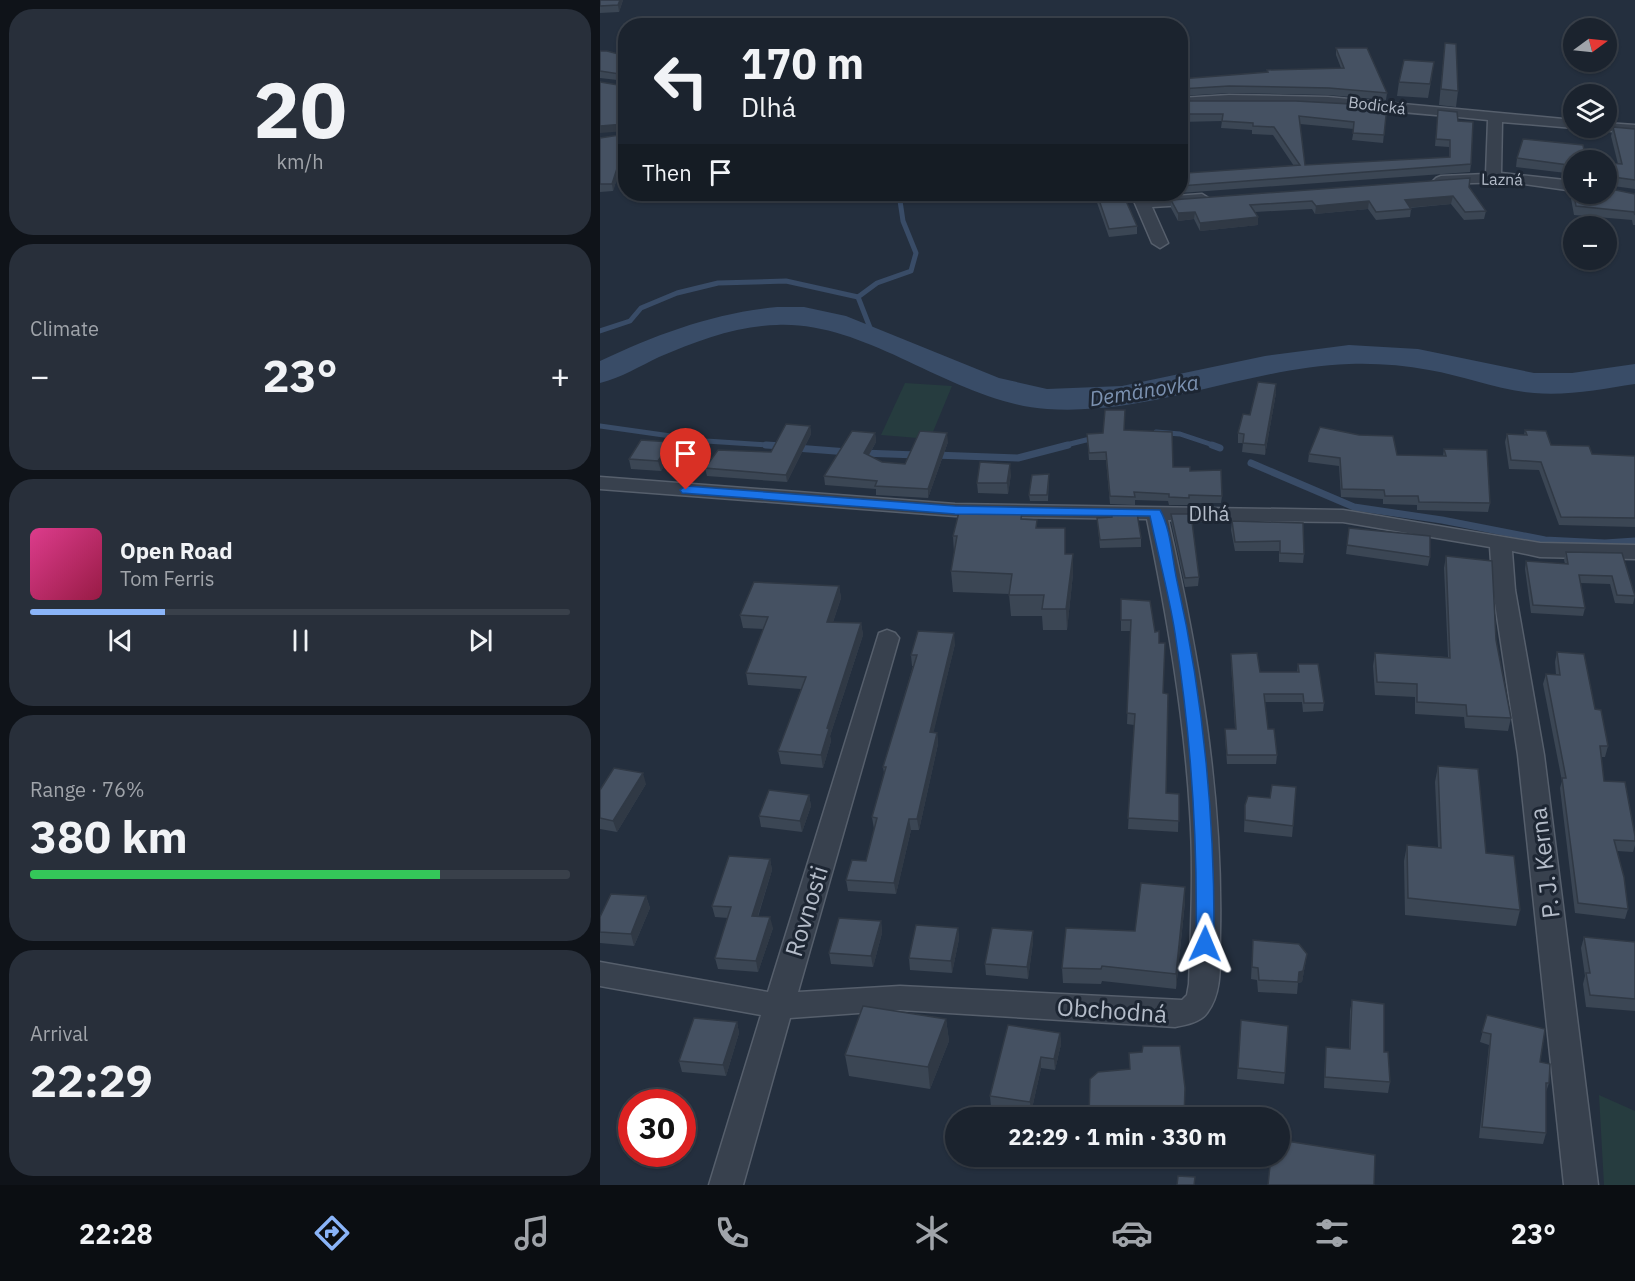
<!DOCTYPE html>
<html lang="en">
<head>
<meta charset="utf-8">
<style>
	body { margin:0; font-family:"IBM Plex Sans",sans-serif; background:#282f3a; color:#f1f3f6; height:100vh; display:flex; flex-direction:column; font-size:22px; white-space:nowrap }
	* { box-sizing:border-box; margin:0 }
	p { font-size:20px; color:#a0a4aa }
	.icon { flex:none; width:33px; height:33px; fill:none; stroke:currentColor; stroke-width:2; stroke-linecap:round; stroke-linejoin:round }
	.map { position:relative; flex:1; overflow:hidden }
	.panel { display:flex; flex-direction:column; gap:9px; padding:9px; background:#0f1319; width:600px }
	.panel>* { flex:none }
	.top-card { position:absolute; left:18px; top:18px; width:570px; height:183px; border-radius:24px; box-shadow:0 2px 4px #0004,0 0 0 2px #39404a; background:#1b232e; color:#f1f3f6; overflow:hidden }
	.needle { width:39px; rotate:75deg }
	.controls { position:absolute; left:963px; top:18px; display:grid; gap:12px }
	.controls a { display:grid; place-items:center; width:54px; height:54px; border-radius:50%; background:#1b232e; box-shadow:0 2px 4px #0004,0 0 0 2px #39404a; font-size:30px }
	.speed { position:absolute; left:18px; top:1089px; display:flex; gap:12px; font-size:30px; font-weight:700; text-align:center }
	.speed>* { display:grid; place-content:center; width:78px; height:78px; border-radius:50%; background:#1b232e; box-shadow:0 2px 4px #0004,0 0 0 2px #39404a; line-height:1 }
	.speed .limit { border:9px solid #d22; background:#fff; color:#111 }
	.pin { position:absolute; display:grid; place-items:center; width:51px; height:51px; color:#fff; margin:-62px -26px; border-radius:50% 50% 50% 0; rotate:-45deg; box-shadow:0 0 6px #0007 }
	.pin .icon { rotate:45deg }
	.me { position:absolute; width:66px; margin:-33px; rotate:1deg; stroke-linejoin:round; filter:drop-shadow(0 0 4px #0008) }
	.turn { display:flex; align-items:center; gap:21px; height:126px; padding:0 24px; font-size:27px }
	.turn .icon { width:78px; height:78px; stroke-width:2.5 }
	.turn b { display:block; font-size:42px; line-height:51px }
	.then { display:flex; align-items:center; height:57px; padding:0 24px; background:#0003; gap:12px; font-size:22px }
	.big { font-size:45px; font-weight:700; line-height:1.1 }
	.panel .tile { flex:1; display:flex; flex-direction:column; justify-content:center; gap:9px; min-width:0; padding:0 21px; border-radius:24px; background:#282f3a }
	.panel .dial { align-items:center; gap:0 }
	.dial b { font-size:78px; line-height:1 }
	.song { display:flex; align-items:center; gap:18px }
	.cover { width:72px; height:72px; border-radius:9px; background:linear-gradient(135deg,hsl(330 70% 55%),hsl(340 70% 35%)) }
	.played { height:6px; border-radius:3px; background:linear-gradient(90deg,#8ab4f8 25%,#39404a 25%) }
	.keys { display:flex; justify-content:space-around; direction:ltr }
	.heat { display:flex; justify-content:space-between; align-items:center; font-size:33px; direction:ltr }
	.charge { height:9px; border-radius:4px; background:linear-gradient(90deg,#34c759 76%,#39404a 0) }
	.trip { position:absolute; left:345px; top:1107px; width:345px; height:60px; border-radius:30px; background:#1b232e; box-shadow:0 2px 4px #0004,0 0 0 2px #39404a; font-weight:700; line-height:60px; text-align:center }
	.tab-bar { display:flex; height:96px; justify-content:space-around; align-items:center; background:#0b0e12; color:#a0a4aa }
	.tab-bar .icon { width:42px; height:42px }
	.tab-bar .current { color:#8ab4f8 }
	.tab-bar b { font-size:27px; color:#f1f3f6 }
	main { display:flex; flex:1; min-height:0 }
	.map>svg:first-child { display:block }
	.green { fill:#263c3f }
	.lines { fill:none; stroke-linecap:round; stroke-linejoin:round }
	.stream-far1 { stroke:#394c67; stroke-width:5 }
	.stream { stroke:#394c67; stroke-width:7 }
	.river { fill:#394c67; fill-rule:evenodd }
	.street-casing { stroke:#565f6c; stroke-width:3 }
	.street { fill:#38414e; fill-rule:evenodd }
	.wall { fill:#3b4654 }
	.shaded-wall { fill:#303945 }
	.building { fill:#455162; stroke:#303945; stroke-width:1.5 }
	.route { fill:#1a73e8; stroke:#114b97; stroke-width:1.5 }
	.labels { text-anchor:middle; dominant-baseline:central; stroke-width:6; stroke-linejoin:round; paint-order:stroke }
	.far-street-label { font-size:16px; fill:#b4bcc9; stroke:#1d2633 }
	.street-label { font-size:20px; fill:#b4bcc9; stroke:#1d2633 }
	.water-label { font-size:21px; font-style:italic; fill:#7c92b1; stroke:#1d2633 }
	.near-street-label { font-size:24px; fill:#b4bcc9; stroke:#1d2633 }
</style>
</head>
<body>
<main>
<section class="panel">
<div class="tile dial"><b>20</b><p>km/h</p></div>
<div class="tile"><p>Climate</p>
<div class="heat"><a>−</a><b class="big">23°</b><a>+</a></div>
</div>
<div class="tile">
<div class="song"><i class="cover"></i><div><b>Open Road</b><p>Tom Ferris</p></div></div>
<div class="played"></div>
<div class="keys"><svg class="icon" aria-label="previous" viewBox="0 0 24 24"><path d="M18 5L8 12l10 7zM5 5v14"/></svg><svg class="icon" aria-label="pause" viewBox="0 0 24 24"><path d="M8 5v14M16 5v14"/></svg><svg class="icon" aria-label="next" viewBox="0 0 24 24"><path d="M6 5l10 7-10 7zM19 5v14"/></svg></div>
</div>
<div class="tile"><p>Range · 76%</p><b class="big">380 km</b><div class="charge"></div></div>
<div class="tile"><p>Arrival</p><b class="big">22:29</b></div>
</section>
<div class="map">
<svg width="1035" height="1185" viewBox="0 0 1035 1185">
	<rect width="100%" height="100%" fill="#242f3e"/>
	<path class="green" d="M305 383 352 386 330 439 281 435Z
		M999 1095 1035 1111V1185H1004Z"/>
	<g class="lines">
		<path class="stream-far1" d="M0 331 30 321 41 308 77 293 118 283 186 281 258 297
			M274 338 258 297 277 283 311 271 316 253 303 221 299 194
			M0 426 106 441 182 446
			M556 432 580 434 616 446
			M462 446 494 438"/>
		<path class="stream" d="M166 445 182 446
			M612 445 620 448
			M196 448 248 452
			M262 453 317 455
			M334 455 418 458 468 445
			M651 463 754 507 842 520 945 540 1005 543 1035 541"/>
		<path class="river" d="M177 307H204L246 316 399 378 447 389 522 386 665 356 749 345 818 349 934 373H972L1035 364V384C1002 389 968 396 934 393 898 390 864 376 829 370 803 365 775 363 749 364 646 368 550 416 447 409 352 402 270 321 177 325 136 326 97 341 59 357 40 366 21 378 0 383V361C57 334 114 313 177 307Z"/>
		<defs>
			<path id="street" d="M629 95 728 97 974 120V128H977H974L902 122 901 173 974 181V191L910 182 836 184 833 181 836 178 841 176 886 174 888 120C785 110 684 101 580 106V98Z
				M1006 123 1035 125V133L1001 130 999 128H1006Z
				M531 194H546L548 198 602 194 610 199 602 204 552 207 568 243 560 248 552 243Z
				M0 477 355 504 743 510 940 543 1035 545V559L940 557 912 551 915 590 944 755 998 1185H964L918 755 893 590 890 547 743 522 568 520C599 656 623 793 620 933 619 959 624 991 607 1013 601 1022 586 1025 575 1027L300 1010 190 1018 143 1185H109L161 1015 0 986V962L168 992 279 633 287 630 295 633 299 638 198 992 300 986 582 1000 587 995 589 984C591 926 594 869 590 811 584 713 567 616 547 519L355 516 0 489Z"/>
		</defs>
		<use href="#street" class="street-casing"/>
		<use href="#street" class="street"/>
	</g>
	<path class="wall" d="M0 0H23L19 12 0 13Z
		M845 43 858 91 856 107 839 105Z
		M736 48 787 93 786 100 728 95 629 93 580 96V79L667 72V70L741 68 736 55Z
		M0 51 26 56V81L0 78V79Z
		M832 76 828 98 797 96 799 82Z
		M580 101 787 106 783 143 752 140 754 129 700 124 705 165 849 157V147L835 146 838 110 858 121 871 164 870 172 580 193V161L587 173 694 166 673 135 652 134V130L621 128 622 121 580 122Z
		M1013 127 1035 129V189L1006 185V164H1018L1011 136Z
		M26 134V160H23L13 191 0 192V138Z
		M917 158 974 160V179L967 178 966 173 916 167Z
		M972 184 1035 194V225H1033L1032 220 974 215 970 193Z
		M869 187 886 211 884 219 864 220 851 204 810 208 811 209 810 217 776 220 768 209 715 214 712 209 655 212 658 225 600 231 594 219 578 221 571 208V200Z
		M210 194H243L238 202 211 201Z
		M494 194H523L537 226V234L509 237Z
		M676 393 665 455 642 452 643 443H638V433Z
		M210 426 211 434 187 482 107 476 105 468 171 452Z
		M524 430 573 467 590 471 622 496 621 503H589V505H569L568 501 535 500V505L510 504 506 460H489L487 434 503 433Z
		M925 430 951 445 992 454 1035 456V527L959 525 939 470 909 469 905 442 907 434 924 435Z
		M275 433 276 442 269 455 282 462 305 464 348 442 328 498 276 495V489L225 485 224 476Z
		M844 449 890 503 888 512 817 510V505L783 504V499L741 497 739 466 708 462 709 454 843 456Z
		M73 452 61 471 31 469 29 459Z
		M411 474 408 494 378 493 377 483Z
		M449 474 448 501H430L429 495Z
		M571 514 599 577 598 586 585 587 571 522Z
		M497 518 541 538V547L500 548Z
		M422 519 438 528 466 554 473 574 467 630H443L442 616H411L409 594 353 592 351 571 354 553 353 536Z
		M632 521 703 523 704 554 703 563 679 562V551H635L631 530Z
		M749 528 830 557 828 566 746 554Z
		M966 552 1022 553 1035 596 1033 604 1015 603 1010 584 980 583 985 608 983 616 931 613 925 569 926 561 965 564 964 560Z
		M846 556 896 640 911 718 908 731 865 728 864 717 815 714V697L775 695 773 666 775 653 848 657 844 568Z
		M239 586 241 598 233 622 261 623 263 635 230 736 231 741 223 768 181 764 178 751 201 689 148 685 146 673 164 629 143 628 140 615Z
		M521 599 555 632 559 643 563 693 566 793 579 794 578 832 528 829 534 725 527 724 531 631H521Z
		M355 644 333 733H337L338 744 319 830H311L296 894 248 891 246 880 266 861 274 829 272 817 284 773 283 767 313 666H312L311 655Z
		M957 652 995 709 1008 746 1005 757H1001L1004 781 1035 836V845L1033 852 1017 851 1028 909 1025 919 975 913 960 788 962 781 943 684 946 674 956 675 955 662Z
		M631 654 660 672H697L698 664 724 703 723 711 703 712 702 702H665L668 729 677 755 676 764H627L625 737V729H635L631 662Z
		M838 766 886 853 920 910 916 926 805 915 804 861 807 845 838 847 835 782Z
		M46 784 17 832 0 829V790Z
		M209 795 211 806 202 832 161 827 159 816Z
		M645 805 693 826 692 837 644 832Z
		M170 859 172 870 158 917 173 928 158 972 118 969 115 958 128 918 115 917 112 906Z
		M585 887V902L576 989 502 981 501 984 463 983 462 968 535 931Z
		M46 896 50 908 34 946 0 943V917Z
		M281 921 282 933 273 967 231 964 229 953Z
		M358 928 359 939 352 973 310 970 309 958Z
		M984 937 1035 942V1011L986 1007 983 984 985 976 981 948Z
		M653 940 707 954 702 982 698 983 697 994 658 992 657 980 651 979Z
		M433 942 428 979 386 975 385 964Z
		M752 1000 784 1052 790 1082 788 1093 724 1088 725 1058 726 1047 749 1049 750 1011Z
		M887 1015 940 1062 949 1083 946 1092V1133L943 1144 879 1138 889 1045 880 1042Z
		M346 1019 349 1041 330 1089 249 1076 245 1055Z
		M641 1020 685 1073 684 1084 637 1079Z
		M137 1022 139 1033 126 1076 82 1072 79 1061Z
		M460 1033 461 1044 455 1070 441 1068 431 1113 391 1107 390 1096Z"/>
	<path class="shaded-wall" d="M20 0H23L19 12 18 5Z
		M24 124 26 131 0 133V126Z
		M22 153 23 160 13 191 12 184Z
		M238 194H243L238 202 237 195Z
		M853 196 851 204 804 208 805 200Z
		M769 201 768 209 715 214 716 206Z
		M595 212 594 219 578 221V213Z
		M658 217V225L600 231V223Z
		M676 384V393L665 455V445Z
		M210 426 211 434 187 482 186 475Z
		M275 433 276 442 265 462 264 453Z
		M347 433 348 442 328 498V489Z
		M71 442 73 452 61 471 58 461Z
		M410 464 411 474 408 494 407 483Z
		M473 554V574L467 630 466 609Z
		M239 586 241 598 229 634 227 622Z
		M261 623 263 635 230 736 231 741 223 768 221 755 227 728Z
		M354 633 355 644 331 743 330 732Z
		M337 733 338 744 319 830 317 819Z
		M43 773 46 784 17 832 13 821Z
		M209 795 211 806 202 832 200 821Z
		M309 819 311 830 296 894 294 883Z
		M170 859 172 870 154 928 152 916Z
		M585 887V902L576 989V974Z
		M46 896 50 908 34 946 31 934Z
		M170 917 173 928 158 972 156 961Z
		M281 921 282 933 273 967 271 956Z
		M358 928 359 939 352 973 351 961Z
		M433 931V942L428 979 427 967Z
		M707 954 702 982 697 983 699 972Z
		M346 1019 349 1041 330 1089 328 1067Z
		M137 1022 139 1033 126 1076 123 1065Z
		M460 1033 461 1044 455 1070 454 1059Z
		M441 1057V1068L431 1113 430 1102Z"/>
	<path class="building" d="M0 0H20L18 5 0 6Z
		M845 43 856 44 858 91 841 89Z
		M736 48H767L787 93 729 88 629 86 580 89V79L668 72 667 70 744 68Z
		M0 51H7L26 56V75L0 71Z
		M804 60 834 62 830 84 799 82Z
		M0 82 24 86 26 85V128L24 124 0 126Z
		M580 101H696L787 106 784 135 753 133 754 122 699 116 705 165 850 157V140L836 139 838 110 857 112 858 121 873 122 871 164 580 186V161L587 173 700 165 674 127 653 126V123L622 121 623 114H580Z
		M1013 127 1035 129V180L1006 176V163L1022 164Z
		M26 134V153H22L12 184H0V138Z
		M923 139 983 145 986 160H974V170H969L968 165 917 158Z
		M870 178 869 187 886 211 865 212 853 196 805 200 811 209 776 212 769 201 716 206 712 201 650 205 658 217 600 223 595 212 578 213 571 200Z
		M972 184H974V194H1006V188L1035 194V215L1034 212 976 206Z
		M213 194H238L237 195Z
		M497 194H523L537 226 509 229Z
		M658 382 676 384 665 445 643 443 644 434 638 433 643 414 650 415Z
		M505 410H525L524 430 572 432 573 467H590V471L621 470 622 496 589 495V498L569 497V494L534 492 535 497 510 496 506 452 489 453 487 434 503 433Z
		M186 424 210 426 186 475 105 468 118 450 171 452Z
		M720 427 759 435 793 436 797 455 846 456 844 449 887 450 890 503 819 502 818 496H785L784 490 742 489 740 458 709 454Z
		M925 430 946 431 951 445 989 446 992 454 1035 456V518L961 517 941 462 911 460 907 434 927 435Z
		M252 431 275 433 264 453 282 462 305 464 320 431 347 433 328 489 275 486 277 481 224 476Z
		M41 440 71 442 58 461 29 459Z
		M380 462 410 464 407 483H377Z
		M449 474 447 495H429L432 475Z
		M360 508 422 511 421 519 437 520 436 528H465V554H473L466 609H442L444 595H409L412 574 351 571 357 536H353Z
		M512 512 537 513 541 538 500 540 497 518 512 517Z
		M571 514H591L599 577 585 578Z
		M632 521 703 523 704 554 680 553V541L635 542Z
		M749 528 830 536V557L747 545Z
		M966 552 1022 553 1035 596 1017 595 1012 576 979 575 985 608 933 605 926 561 968 564Z
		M846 556 892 561 896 640 911 718 867 716 866 705 817 702V684L777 682 775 653 850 658Z
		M154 582 239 586 227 622 261 623 227 728 229 729 221 755 178 751 206 677 146 673 168 617 140 615Z
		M521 599 550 601 555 632 559 631V643H565L563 693 568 694 566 793 579 794V821L528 818 535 714 527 713 531 620H521Z
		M318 631 354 633 330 732 337 733 317 819H309L294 883 246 880 252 860 266 861 277 818 272 817 286 767H283L317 655H311Z
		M957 652 984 654 995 709 1001 710 1008 746H1000L1004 781 1025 782 1035 836V841L1014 840 1024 877 1028 909 978 903 962 778H966L946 674 960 675Z
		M657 653 660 672H699L698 664H718L724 703H704L703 694H664L668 729H674L677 755H627L625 729H636L631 654Z
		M838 766 878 769 886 853 914 856 920 910 808 898 807 845 841 848Z
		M14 768 43 773 13 821 0 818V790Z
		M672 785 696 787 693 826 645 820V805L648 796 670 798Z
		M169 790 209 795 200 821 159 816Z
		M129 856 170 859 152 916 170 917 156 961 115 958 131 907 112 906Z
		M541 883 585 887 576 974 502 966 501 969 462 968 466 928 535 931Z
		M11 894 46 896 31 934 0 932V917Z
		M239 918 281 921 271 956 229 953Z
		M316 925 358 928 351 961 309 958Z
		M392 928 433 931 427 967 385 964Z
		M984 937 1035 942V999L990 995 986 973H990Z
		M653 940 699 944 707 954 703 971 699 972 698 982 659 980 658 968 652 967Z
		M752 1000 784 1004V1052H788L790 1082 725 1077 726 1047 750 1049Z
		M263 1006 346 1019 328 1067 245 1055Z
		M887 1015 945 1029 940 1062 950 1064 949 1083H946V1133L882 1127 891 1034 882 1032Z
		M94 1018 137 1022 123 1065 79 1061Z
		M641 1020 688 1026 685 1073 638 1068Z
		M408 1025 460 1033 454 1059 441 1057 430 1102 390 1096Z
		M543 1046H580L585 1088 584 1118H489L490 1079 498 1072 530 1069 529 1053 542 1052Z
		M680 1140 775 1155 774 1185H668L671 1156H680Z
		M578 1176 595 1177 594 1185H577Z"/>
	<path class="route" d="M86 486 355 506 560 510C571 529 572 559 577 581 604 700 615 822 614 944L611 949H599L596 944C598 839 591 736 575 633 569 594 558 555 550 516L355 514 82 493 80 490Z"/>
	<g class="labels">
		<g class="far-street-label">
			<text transform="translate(777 105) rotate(7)">Bodická</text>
			<text transform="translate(902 179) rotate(1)">Lazná</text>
		</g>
		<g class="street-label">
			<text x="609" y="513">Dlhá</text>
		</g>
		<g class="water-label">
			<text transform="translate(544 390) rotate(-9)">Demänovka</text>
		</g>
		<g class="near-street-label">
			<text transform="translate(944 863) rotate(-97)">P. J. Kerna</text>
			<text transform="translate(206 911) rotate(-73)">Rovnosti</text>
			<text transform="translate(512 1010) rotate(4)">Obchodná</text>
		</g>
	</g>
</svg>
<div class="controls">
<a><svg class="needle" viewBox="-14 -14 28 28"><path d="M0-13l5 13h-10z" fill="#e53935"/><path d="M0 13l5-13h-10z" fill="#a0a4aa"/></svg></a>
<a><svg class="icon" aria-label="layers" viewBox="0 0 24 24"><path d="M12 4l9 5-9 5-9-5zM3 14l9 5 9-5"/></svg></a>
<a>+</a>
<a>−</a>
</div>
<div class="speed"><div class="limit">30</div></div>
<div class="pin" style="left:86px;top:490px;background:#d93025"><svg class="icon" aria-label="arrive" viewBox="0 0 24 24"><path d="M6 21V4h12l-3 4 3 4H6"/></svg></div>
<svg class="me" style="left:605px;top:944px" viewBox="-20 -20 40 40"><path d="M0-17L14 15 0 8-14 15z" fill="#1a73e8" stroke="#fff" stroke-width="4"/></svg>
<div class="trip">22:29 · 1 min · 330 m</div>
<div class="top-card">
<div class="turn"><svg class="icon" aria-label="left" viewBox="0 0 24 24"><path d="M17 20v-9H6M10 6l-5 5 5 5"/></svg><div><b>170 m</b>Dlhá</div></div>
<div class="then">Then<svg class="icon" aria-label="arrive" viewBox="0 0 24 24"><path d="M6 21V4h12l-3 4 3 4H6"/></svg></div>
</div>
</div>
</main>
<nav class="tab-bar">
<b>22:28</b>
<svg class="icon current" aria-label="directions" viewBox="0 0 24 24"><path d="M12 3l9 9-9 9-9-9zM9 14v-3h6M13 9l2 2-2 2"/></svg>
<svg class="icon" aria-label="music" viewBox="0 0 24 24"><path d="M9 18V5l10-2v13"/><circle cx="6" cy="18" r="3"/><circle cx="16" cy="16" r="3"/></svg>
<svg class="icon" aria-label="phone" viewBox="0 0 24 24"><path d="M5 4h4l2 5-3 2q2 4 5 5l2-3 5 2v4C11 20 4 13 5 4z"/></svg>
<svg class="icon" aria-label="climate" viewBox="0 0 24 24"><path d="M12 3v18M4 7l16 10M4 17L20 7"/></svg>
<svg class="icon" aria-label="car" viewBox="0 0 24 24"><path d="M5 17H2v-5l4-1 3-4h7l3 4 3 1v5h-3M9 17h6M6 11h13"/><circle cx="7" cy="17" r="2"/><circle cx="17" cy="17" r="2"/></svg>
<svg class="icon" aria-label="filters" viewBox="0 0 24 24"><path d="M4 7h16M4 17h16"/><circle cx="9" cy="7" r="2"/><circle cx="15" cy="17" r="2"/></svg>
<b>23°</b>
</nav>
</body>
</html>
